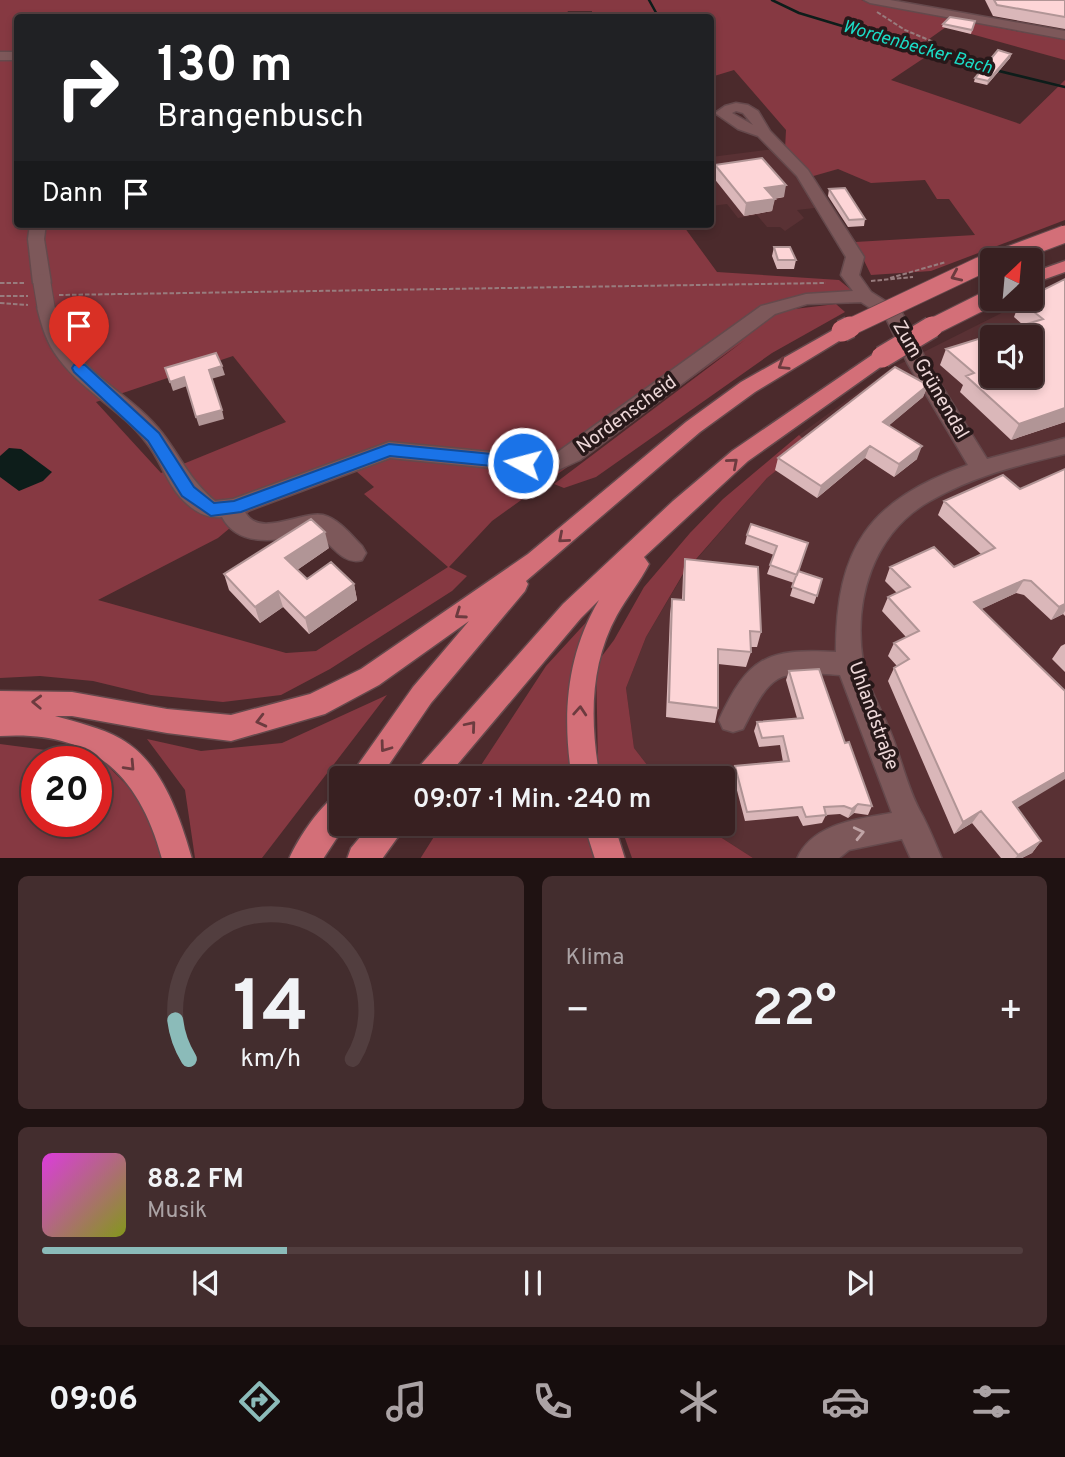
<!DOCTYPE html>
<html lang="de">
<head>
<meta charset="utf-8">
<style>
	body { margin:0; font-family:Overpass,sans-serif; background:#432d2e; color:#f1f3f6; height:100vh; display:flex; flex-direction:column; font-size:26px; white-space:nowrap }
	* { box-sizing:border-box; margin:0 }
	p { font-size:23px; color:#aba3a5 }
	.icon { flex:none; width:38px; height:38px; fill:none; stroke:currentColor; stroke-width:2; stroke-linecap:round; stroke-linejoin:round }
	.map { position:relative; height:858px; overflow:hidden }
	.drawer { display:flex; flex-direction:column; gap:18px; padding:18px; background:#1f1212; flex:1 }
	.drawer>* { flex:none }
	.hud { position:absolute; left:14px; top:14px; width:700px; height:214px; border-radius:7px; box-shadow:0 4px 10px #0003,0 0 0 2px #523e3f; background:#202124; color:#fff; overflow:hidden }
	.needle { width:46px; rotate:26deg }
	.controls { position:absolute; left:980px; top:248px; display:grid; gap:14px }
	.controls a { display:grid; place-items:center; width:63px; height:63px; border-radius:7px; background:#382021; box-shadow:0 4px 10px #0003,0 0 0 2px #523e3f; font-size:35px }
	.speed { position:absolute; left:21px; top:746px; display:flex; gap:14px; font-size:35px; font-weight:700; text-align:center }
	.speed>* { display:grid; place-content:center; width:91px; height:91px; border-radius:50%; background:#382021; box-shadow:0 4px 10px #0003,0 0 0 2px #523e3f; line-height:1 }
	.speed .limit { border:10px solid #d22; background:#fff; color:#111 }
	.pin { position:absolute; display:grid; place-items:center; width:60px; height:60px; color:#fff; margin:-72px -30px; border-radius:50% 50% 50% 0; rotate:-45deg; box-shadow:0 0 7px #0007 }
	.pin .icon { rotate:45deg }
	.me { position:absolute; width:77px; margin:-38px; rotate:277deg; stroke-linejoin:round; filter:drop-shadow(0 0 5px #0008) }
	.turn { display:flex; align-items:center; gap:24px; height:147px; padding:0 28px; font-size:32px }
	.turn .icon { width:91px; height:91px; stroke-width:2.5 }
	.turn b { display:block; font-size:49px; line-height:60px }
	.then { display:flex; align-items:center; height:66px; padding:0 28px; background:#0003; gap:14px; font-size:26px }
	.big { font-size:52px; font-weight:600; line-height:1.1 }
	.drawer .card { flex:1; display:flex; flex-direction:column; justify-content:center; gap:10px; min-width:0; padding:0 24px; border-radius:10px; background:#432d2e }
	.drawer .dial { align-items:center; gap:0 }
	.dial svg { height:182px; overflow:visible; fill:none; stroke:#523e3f; stroke-width:7; stroke-linecap:round; text-anchor:middle }
	.dial text { fill:#f1f3f6; stroke:none }
	.song { display:flex; align-items:center; gap:21px }
	.cover { width:84px; height:84px; border-radius:10px; background:linear-gradient(135deg,hsl(300 70% 55%),hsl(70 70% 35%)) }
	.played { height:7px; border-radius:4px; background:linear-gradient(90deg,#8bbbb9 25%,#523e3f 25%) }
	.keys { display:flex; justify-content:space-around; direction:ltr }
	.heat { display:flex; justify-content:space-between; align-items:center; font-size:38px; direction:ltr }
	.drawer .tiles { flex:1; display:grid; gap:18px; grid-template-columns:1fr 1fr }
	.card:last-child { grid-column:span 2 }
	.trip { position:absolute; left:329px; top:766px; width:406px; height:70px; border-radius:7px; background:#382021; box-shadow:0 4px 10px #0003,0 0 0 2px #523e3f; font-weight:600; line-height:70px; text-align:center }
	.tab-bar { display:flex; height:112px; justify-content:space-around; align-items:center; background:#160d0d; color:#aba3a5 }
	.tab-bar .icon { width:49px; height:49px }
	.tab-bar .selected { color:#8bbbb9 }
	.tab-bar b { font-size:32px; color:#f1f3f6 }
	.map>svg:first-child { display:block }
	.built { fill:#593134; fill-rule:evenodd }
	.green { fill:#863942; fill-rule:evenodd }
	.water { fill:#0d1d1a }
	.lines { fill:none; stroke-linecap:round; stroke-linejoin:round }
	.stream { stroke:#0d1d1a; stroke-width:2.5 }
	.minor-casing { stroke:#65494c; stroke-width:3 }
	.highway-casing { stroke:#65494c; stroke-width:3 }
	.path { stroke:#987c7e; stroke-width:2; stroke-dasharray:4.5 2; stroke-linecap:butt }
	.minor { fill:#7d585a; fill-rule:evenodd }
	.highway { fill:#d36f78; fill-rule:evenodd }
	.minor-bridge-casing { stroke:#65494c; stroke-width:19; stroke-linecap:butt }
	.highway-bridge-far1-casing { stroke:#65494c; stroke-width:19; stroke-linecap:butt }
	.highway-bridge-casing { stroke:#65494c; stroke-width:24; stroke-linecap:butt }
	.minor-bridge { stroke:#7d585a; stroke-width:17 }
	.highway-bridge-far1 { stroke:#d36f78; stroke-width:17 }
	.highway-bridge { stroke:#d36f78; stroke-width:21 }
	.wall { fill:#dab7b9 }
	.shaded-wall { fill:#b19596 }
	.building { fill:#fdd5d7; stroke:#b19596; stroke-width:2; fill-rule:evenodd }
	.oneway { stroke:#6c3b3f }
	.oneway2 { stroke:#c0a4a6 }
	.route { fill:#1a73e8; stroke:#114b97; stroke-width:2 }
	.labels { text-anchor:middle; dominant-baseline:central; stroke-width:7; stroke-linejoin:round; paint-order:stroke }
	.far-water-label { font-size:18px; font-style:italic; fill:#1bdcc6; stroke:#271819 }
	.street-label { font-size:19px; fill:#edd7d8; stroke:#271819 }
</style>
</head>
<body>
<div class="map">
<svg width="1065" height="859" viewBox="0 0 1065 859">
	<rect width="100%" height="100%" fill="#4b2a2c"/>
	<path class="built" d="M774 149 810 177 832 206 797 210 804 218 785 231 780 227H767L757 215 738 218 727 204 711 206V157Z
		M1065 281V858H753L700 824H723V779H658L634 748 626 688 646 637 683 575 767 478 808 443 799 435 890 369ZM992 338H1031V376H992Z"/>
	<path class="green" d="M0 0H861L1021 32 1065 38V60L946 27 915 49 930 54 891 80 1020 124 1065 80V220L931 271 871 275 855 242 975 235 949 199H937L925 180 871 183 838 169 810 177 785 149 786 130 734 70 711 77 710 18H592V11H568L564 18H18V224H682L717 272 839 280 855 293 780 300 786 310 836 304 845 312 772 353 596 477 564 488 554 484 745 340 492 521 449 567 467 576 452 591 330 669 281 695 223 702 151 695 93 681 40 676 0 678ZM233 356 286 422 161 473 96 402ZM356 471 374 487 364 494 448 567 316 651 286 653 98 600 218 538 255 507Z
		M799 435 809 444 767 478 683 574 646 637 626 688 634 748 658 779H604L598 762 596 664 614 640 644 587 690 533 723 499Z
		M591 617 578 779H472L546 666Z
		M387 695 262 858H195L185 790 147 739 201 751 282 743Z
		M0 744 99 757 157 816 163 859H0ZM37 761H96V821H37Z
		M442 824H590L602 859H420Z
		M620 824H700L753 858H632Z"/>
	<path class="water" d="M9 448 21 449 52 472 43 481 19 491 0 477V456Z"/>
	<g class="lines">
		<path class="stream" d="M649 0 659 18
			M772 0 799 13 962 62 1065 87"/>
		<defs>
			<path id="minor" d="M864 0H890L1065 31V39L870 3Z
				M0 52H18V60H0Z
				M736 103 748 105 758 111 770 131 808 170 864 257 859 275 871 292 901 311 928 364 987 459 1065 438V454C1018 465 972 477 930 501 873 533 853 600 863 662 867 686 881 709 890 731 901 757 907 787 920 811 928 825 935 843 942 859H911L902 839 849 850 838 859H797C812 823 859 819 892 813L840 675C776 670 772 672 743 729L733 732 723 729 719 720C748 657 767 648 836 652 836 547 869 500 968 465L908 364 886 318 861 302 807 304 775 314 580 460 558 470 523 471 390 458 245 512C259 539 303 510 323 515 339 519 352 536 362 546L366 553 362 560C343 566 331 543 316 533 286 539 240 551 222 517 205 519 192 510 180 497 166 481 160 459 146 442 120 408 78 389 54 352 45 338 41 323 37 307L46 301 55 307C59 321 62 336 71 347 96 381 137 400 162 433 182 459 189 479 215 501L233 499 389 442 523 455 555 454 761 306 806 294 853 291 841 275 846 257 797 176 758 136 738 129 715 113 725 106ZM736 111 743 113 753 125 732 113Z
				M30 224H46L44 239 51 283 42 288 33 283 28 239Z"/>
			<path id="highway" d="M1065 261V272L1031 284V273Z
				M842 325 849 327 851 331 849 335 755 392 700 432 526 581 528 584 525 591 431 703 379 779H348L413 687 469 621 379 685 325 714 231 741 167 733 72 716H55C76 722 102 728 121 739 162 762 180 817 192 859H162C139 773 91 730 0 736V691L72 692 167 709 231 715 310 694 361 669 528 554 686 422 741 382Z
				M882 351 889 353 892 357 889 361 748 461 644 557 649 564C640 582 627 597 617 615 589 666 590 723 600 779H572C562 716 566 656 599 600L581 618 445 779H413L417 769 563 604 673 501 732 451 875 353Z
				M341 793V824H346L323 859H289C297 840 323 800 341 793Z
				M371 824H405L400 834 382 859H347L351 848Z
				M584 824H614L625 859H595Z"/>
		</defs>
		<use href="#minor" class="minor-casing"/>
		<use href="#highway" class="highway-casing"/>
		<path class="path" d="M877 12 905 30 936 43
			M890 278 946 262
			M871 281 913 277
			M0 283H25
			M59 295 826 283
			M0 296H28
			M0 303 28 305"/>
		<use href="#minor" class="minor"/>
		<use href="#highway" class="highway"/>
		<defs>
			<path id="minor-bridge" d="M42 283 46 307"/>
			<path id="highway-bridge-far1" d="M846 329 979 266 1065 234
				M928 329 992 297"/>
			<path id="highway-bridge" d="M842 331 850 327
				M882 357 932 327"/>
		</defs>
		<use href="#minor-bridge" class="minor-bridge-casing"/>
		<use href="#highway-bridge-far1" class="highway-bridge-far1-casing"/>
		<use href="#highway-bridge" class="highway-bridge-casing"/>
		<use href="#minor-bridge" class="minor-bridge"/>
		<use href="#highway-bridge-far1" class="highway-bridge-far1"/>
		<use href="#highway-bridge" class="highway-bridge"/>
	</g>
	<path class="wall" d="M985 0H1065V29L993 16Z
		M975 21 971 34 942 27 943 24Z
		M1011 54 1010 58 987 85 974 82 975 78Z
		M715 165 784 197 774 199 772 211 744 216 713 177Z
		M829 189 865 219 864 226 848 227 828 196Z
		M774 247 796 260 794 269H777L772 256Z
		M1065 279V422L1011 440 960 392 963 385 940 365 946 349 1023 325 1014 317 1020 301Z
		M928 385 923 397 889 425 917 459 894 477 865 458 817 498 775 470 778 458Z
		M1065 469V616L1063 614 1051 620 1024 595 1016 593 981 609 1017 807 1041 841 1032 853 1022 858H1001L972 823 954 834 888 681 894 668 897 666 888 656 894 643 906 637 882 611 888 597 897 593 885 581 890 567H954L981 554 938 515 944 501 1020 489Z
		M747 535 805 552 799 571 822 579 814 604 790 596 794 583 767 574 774 555 745 544Z
		M329 548 297 570 307 579 354 584 357 600 309 634 283 607 260 623 229 590 224 574Z
		M685 559 761 632 757 647H750L751 652 746 667 718 664V708L715 723 666 717 670 614 672 599 682 600 683 575Z
		M1065 644V672L1052 659 1061 646Z
		M789 671 845 743 872 806 868 815 854 813 848 818 840 814 826 815 822 823 803 826 798 816 745 821 733 775 735 766 783 762 780 745 759 747 754 731 757 722 797 718 786 680Z"/>
	<path class="shaded-wall" d="M1011 54 1010 58 987 85 988 81Z
		M786 185 784 197 763 200 765 188Z
		M775 199 772 211 744 216 746 203Z
		M222 366 225 375 211 379 209 370Z
		M184 377 187 386 173 391 170 382Z
		M928 385 923 397 879 434 883 422Z
		M1065 408V422L1011 440 1019 424Z
		M222 410 224 419 199 426 196 417Z
		M870 446 865 458 817 498 821 486Z
		M922 446 917 459 894 477 899 464Z
		M325 532 329 548 290 575 285 558Z
		M1024 580 1016 593 967 616 974 602Z
		M354 584 357 600 309 634 305 618Z
		M278 591 283 607 260 623 255 607Z
		M1065 604V611L1063 614 1051 620 1059 607Z
		M1065 772V779L1005 815 1013 802Z
		M858 804 854 813 848 818 852 809Z
		M981 811 972 823 954 834 963 822Z
		M1041 841 1032 853 1022 858H1015L1018 855Z"/>
	<path class="building" d="M994 0H1065V17L997 5Z
		M950 17 975 21 972 30 943 24Z
		M998 50 1011 54 988 81 975 78Z
		M762 158 786 185 765 188 775 199 746 203 715 165Z
		M845 188 865 219 849 220 829 189Z
		M774 247H790L796 260H778Z
		M1065 279V408L1019 424 966 376 974 373 946 349 1043 319 1020 301 1024 299H1031V296ZM992 338H1031V376H992Z
		M216 353 222 366 209 370 222 410 196 417 184 377 170 382 165 368Z
		M895 367 928 385 883 422 922 446 899 464 870 446 821 486 778 458Z
		M1065 469V604L1059 607 1031 581 1024 580 974 602 1065 691V772L1013 802 1041 841 1018 855 981 811 963 822 894 668 909 659 894 643 919 631 888 597 910 587 890 567 934 547 954 567 995 548 944 501 1003 475 1020 489Z
		M311 519 325 532 285 558 307 579 331 562 354 584 305 618 278 591 255 607 224 574Z
		M751 524 808 543 797 575 770 565 777 546 747 535Z
		M685 559 758 567 761 632 750 631 751 652 718 649V708L669 702 672 599 684 600Z
		M798 571 822 579 817 596 792 587Z
		M819 669 845 743 849 742 872 806 858 804 852 809 844 806 824 807 826 815 806 817 802 807 747 812 735 766 789 761 783 736 762 738 757 722 803 718 789 671Z"/>
	<defs><path id="oneway-chevron" d="M-2-3.5L2.5 0L-2 3.5" fill="none" stroke-width="1.6" stroke-linecap="round" stroke-linejoin="round" transform="scale(1.75)"/></defs>
	<g class="oneway">
		<use href="#oneway-chevron" transform="translate(956 276) rotate(156)"/>
		<use href="#oneway-chevron" transform="translate(783 365) rotate(148)"/>
		<use href="#oneway-chevron" transform="translate(733 463) rotate(-41)"/>
		<use href="#oneway-chevron" transform="translate(563 538) rotate(139)"/>
		<use href="#oneway-chevron" transform="translate(460 614) rotate(145)"/>
		<use href="#oneway-chevron" transform="translate(37 702) rotate(-178)"/>
		<use href="#oneway-chevron" transform="translate(580 711) rotate(-86)"/>
		<use href="#oneway-chevron" transform="translate(261 721) rotate(166)"/>
		<use href="#oneway-chevron" transform="translate(471 726) rotate(-50)"/>
		<use href="#oneway-chevron" transform="translate(385 747) rotate(126)"/>
		<use href="#oneway-chevron" transform="translate(130 766) rotate(47)"/>
	</g>
	<use class="oneway2" href="#oneway-chevron" transform="translate(859 833) rotate(-13)"/>
	<path class="route" d="M79 364 85 365 159 433 194 487 214 503 234 501 389 444 523 457 531 463 523 469 390 456 241 512 211 516 182 496 148 441 74 372 72 368 74 365Z"/>
	<g class="labels">
		<g class="far-water-label">
			<text transform="translate(917 48) rotate(16)">Wordenbecker Bach</text>
		</g>
		<g class="street-label">
			<text transform="translate(930 380) rotate(60)">Zum Grünendal</text>
			<text transform="translate(627 415) rotate(-36)">Nordenscheid</text>
			<text transform="translate(873 716) rotate(70)">Uhlandstraße</text>
		</g>
	</g>
</svg>
<div class="controls">
<a><svg class="needle" viewBox="-14 -14 28 28"><path d="M0-13l5 13h-10z" fill="#e53935"/><path d="M0 13l5-13h-10z" fill="#aba3a5"/></svg></a>
<a><svg class="icon" aria-label="sound" viewBox="0 0 24 24"><path d="M4 9h4l5-4v14l-5-4H4zM17 9q2 3 0 6"/></svg></a>
</div>
<div class="speed"><div class="limit">20</div></div>
<div class="pin" style="left:79px;top:368px;background:#d93025"><svg class="icon" aria-label="arrive" viewBox="0 0 24 24"><path d="M6 21V4h12l-3 4 3 4H6"/></svg></div>
<svg class="me" style="left:523px;top:463px" viewBox="-20 -20 40 40"><circle r="17" fill="#1a73e8" stroke="#fff" stroke-width="3"/><path d="M0-11L8 9 0 5-8 9z" fill="#fff"/></svg>
<div class="trip">09:07 · 1 Min. · 240 m</div>
<div class="hud">
<div class="turn"><svg class="icon" aria-label="right" viewBox="0 0 24 24"><path d="M7 20v-9h11M14 6l5 5-5 5"/></svg><div><b>130 m</b>Brangenbusch</div></div>
<div class="then">Dann<svg class="icon" aria-label="arrive" viewBox="0 0 24 24"><path d="M6 21V4h12l-3 4 3 4H6"/></svg></div>
</div>
</div>
<section class="drawer">
<div class="tiles">
<div class="card dial"><svg viewBox="0 0 100 80">
<path d="M14 69A42 42 0 1 1 86 69"/>
<path d="M14 69A42 42 0 0 1 8 52" stroke="#8bbbb9"/>
<text x="50" y="56" font-size="32" font-weight="700">14</text>
<text x="50" y="72" font-size="11">km/h</text>
</svg></div>
<div class="card"><p>Klima</p>
<div class="heat"><a>−</a><b class="big">22°</b><a>+</a></div>
</div>
<div class="card">
<div class="song"><i class="cover"></i><div><b>88.2 FM</b><p>Musik</p></div></div>
<div class="played"></div>
<div class="keys"><svg class="icon" aria-label="previous" viewBox="0 0 24 24"><path d="M18 5L8 12l10 7zM5 5v14"/></svg><svg class="icon" aria-label="pause" viewBox="0 0 24 24"><path d="M8 5v14M16 5v14"/></svg><svg class="icon" aria-label="next" viewBox="0 0 24 24"><path d="M6 5l10 7-10 7zM19 5v14"/></svg></div>
</div>
</div>
</section>
<nav class="tab-bar">
<b>09:06</b>
<svg class="icon selected" aria-label="directions" viewBox="0 0 24 24"><path d="M12 3l9 9-9 9-9-9zM9 14v-3h6M13 9l2 2-2 2"/></svg>
<svg class="icon" aria-label="music" viewBox="0 0 24 24"><path d="M9 18V5l10-2v13"/><circle cx="6" cy="18" r="3"/><circle cx="16" cy="16" r="3"/></svg>
<svg class="icon" aria-label="phone" viewBox="0 0 24 24"><path d="M5 4h4l2 5-3 2q2 4 5 5l2-3 5 2v4C11 20 4 13 5 4z"/></svg>
<svg class="icon" aria-label="climate" viewBox="0 0 24 24"><path d="M12 3v18M4 7l16 10M4 17L20 7"/></svg>
<svg class="icon" aria-label="car" viewBox="0 0 24 24"><path d="M5 17H2v-5l4-1 3-4h7l3 4 3 1v5h-3M9 17h6M6 11h13"/><circle cx="7" cy="17" r="2"/><circle cx="17" cy="17" r="2"/></svg>
<svg class="icon" aria-label="filters" viewBox="0 0 24 24"><path d="M4 7h16M4 17h16"/><circle cx="9" cy="7" r="2"/><circle cx="15" cy="17" r="2"/></svg>
</nav>
</body>
</html>
